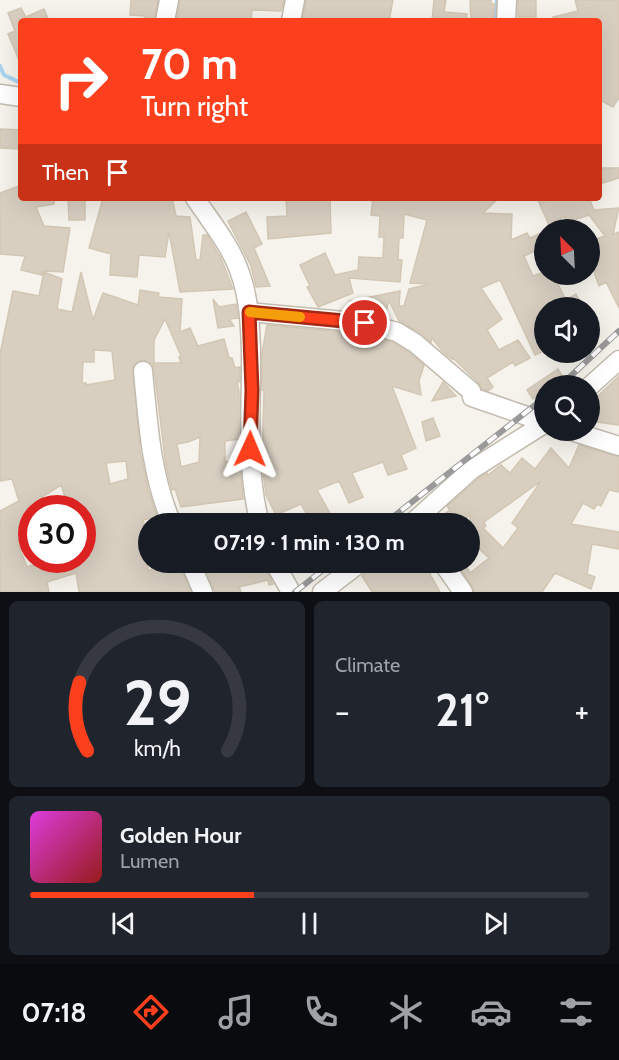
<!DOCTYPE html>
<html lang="en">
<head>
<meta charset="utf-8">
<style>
	body { margin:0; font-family:Cabin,sans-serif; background:#20242c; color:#f1f3f6; height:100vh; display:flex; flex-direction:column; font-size:22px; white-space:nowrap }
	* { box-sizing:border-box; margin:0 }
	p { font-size:20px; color:#9ea1a6 }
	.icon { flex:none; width:33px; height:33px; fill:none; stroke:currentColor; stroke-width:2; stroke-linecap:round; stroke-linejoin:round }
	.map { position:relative; height:592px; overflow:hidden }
	.drawer { display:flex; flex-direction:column; gap:9px; padding:9px; background:#0d0f14; flex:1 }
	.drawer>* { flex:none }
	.banner { position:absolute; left:18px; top:18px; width:584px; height:183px; border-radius:6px; box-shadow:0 6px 24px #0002; background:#fc3f1d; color:#fff; overflow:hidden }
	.needle { width:39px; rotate:336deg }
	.tools { position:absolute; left:534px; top:219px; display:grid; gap:12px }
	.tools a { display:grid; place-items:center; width:66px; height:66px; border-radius:50%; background:#171b24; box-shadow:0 6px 24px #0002; font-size:30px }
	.speed { position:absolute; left:18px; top:495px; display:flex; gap:12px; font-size:30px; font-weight:700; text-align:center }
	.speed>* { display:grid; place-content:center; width:78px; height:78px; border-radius:50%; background:#171b24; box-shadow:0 6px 24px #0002; line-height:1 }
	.speed .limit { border:9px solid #d22; background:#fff; color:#111 }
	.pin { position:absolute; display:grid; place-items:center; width:51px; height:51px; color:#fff; margin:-26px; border:3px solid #fff; border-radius:50%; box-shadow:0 2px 6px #0007 }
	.me { position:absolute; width:66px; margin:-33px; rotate:1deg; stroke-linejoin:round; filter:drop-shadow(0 0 4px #0008) }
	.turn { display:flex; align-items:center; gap:21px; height:126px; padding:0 24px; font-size:27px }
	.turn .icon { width:78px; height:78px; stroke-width:2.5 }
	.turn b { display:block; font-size:42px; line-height:51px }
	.then { display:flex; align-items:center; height:57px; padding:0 24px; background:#0003; gap:12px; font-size:22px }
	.big { font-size:45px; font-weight:700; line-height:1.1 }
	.drawer .card { flex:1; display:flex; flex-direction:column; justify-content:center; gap:9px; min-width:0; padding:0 21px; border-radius:9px; background:#20242c }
	.drawer .dial { align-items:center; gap:0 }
	.dial svg { height:156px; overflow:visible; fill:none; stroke:#363941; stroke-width:7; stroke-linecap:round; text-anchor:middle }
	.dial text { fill:#f1f3f6; stroke:none }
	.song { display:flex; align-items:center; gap:18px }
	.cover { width:72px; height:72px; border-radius:9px; background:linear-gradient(135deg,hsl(300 70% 55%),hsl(0 70% 35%)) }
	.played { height:6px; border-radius:3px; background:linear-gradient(90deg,#fc3f1d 40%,#363941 40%) }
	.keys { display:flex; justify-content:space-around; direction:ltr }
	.heat { display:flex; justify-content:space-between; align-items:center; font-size:33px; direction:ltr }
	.drawer .tiles { flex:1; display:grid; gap:9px; grid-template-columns:1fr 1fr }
	.card:last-child { grid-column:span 2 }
	.trip { position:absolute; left:138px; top:513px; width:342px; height:60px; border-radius:30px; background:#171b24; box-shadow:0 6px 24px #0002; font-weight:700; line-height:60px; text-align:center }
	.dock { display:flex; height:96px; justify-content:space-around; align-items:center; background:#090b0e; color:#9ea1a6 }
	.dock .icon { width:42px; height:42px }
	.dock .on { color:#fc3f1d }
	.dock b { font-size:27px; color:#f1f3f6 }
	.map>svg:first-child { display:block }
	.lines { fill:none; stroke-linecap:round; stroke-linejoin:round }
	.stream { stroke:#a9d4f2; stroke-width:4 }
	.building { fill:#d8cfc1; stroke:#d3c7b4; stroke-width:1.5; fill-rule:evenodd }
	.minor-casing { stroke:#c2bbae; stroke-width:21 }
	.minor { stroke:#fff; stroke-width:18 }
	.rail-casing { stroke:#9a9a9a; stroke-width:6 }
	.rail { stroke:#fff; stroke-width:4; stroke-dasharray:11; stroke-linecap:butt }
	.route-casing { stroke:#a42913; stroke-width:15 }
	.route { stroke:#fc3f1d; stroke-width:10 }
	.slow { stroke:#f59e0b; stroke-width:10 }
</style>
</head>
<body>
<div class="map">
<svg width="619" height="592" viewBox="0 0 619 592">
	<rect width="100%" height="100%" fill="#f6f3ec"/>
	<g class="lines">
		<path class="stream" d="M496 21 497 0
			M0 66 4 75 21 83"/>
	</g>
	<path class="building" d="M131 0H158L154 21H144L145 16 130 15Z
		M180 0H284L281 11 252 10 251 21H176Z
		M306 0H393L389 21 375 19 374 21H302Z
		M434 0H446L444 12 467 14V21H432Z
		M470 0H491V4H495L493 21H471Z
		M518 0H536V17H518Z
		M575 0H619V98L613 107 598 99V21H553V17L578 11Z
		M21 8 26 17 44 9 49 21H21V65L8 34 15 31 8 13Z
		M0 129 21 130V149L0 148Z
		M599 168H619V178L603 183Z
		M21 185V198H54V204L36 207 44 226 70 228 63 272 43 271 42 275 21 270 25 256 0 254V193Z
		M68 198H85V220H69Z
		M103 198H172L176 216 190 217 196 260H200L203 235H207L221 258 233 289 180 292 169 232 165 257 139 255 137 277 110 275 111 254 89 248Z
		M286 198H330L331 233 268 239 267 217 287 216Z
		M373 198H499L483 213 512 214 511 240 527 233 530 238 544 232V247L524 256 533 276 544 272V274H553L566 300 576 294 583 308H544V351L535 355 500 280 481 288 502 319 487 330 499 350 518 340 530 358 515 366 513 362 498 371 487 378 493 387 488 391 482 389 478 382 453 358 452 359 443 352 432 338 431 342 421 333 399 321 389 301 384 317 377 315 376 305 352 310 350 301 400 291 399 306H404L409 289 430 284 410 283 427 220 404 214 403 238H399L398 260H402L400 282 349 278 353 293 318 307 307 287 310 286 300 265 325 253 335 275 358 270 359 257 383 258 384 237H379L380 216 371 215Z
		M537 198H589L594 210 619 208 613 234 619 232V308L606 282 599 286 590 261V245L595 243 593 240 605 236 589 215 565 223V216L549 225Z
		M246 212 262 244 254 248 270 286 256 287 251 266 228 221Z
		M44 272 62 279 57 309 72 312 81 272 93 320 103 293 138 305 140 290 159 293 158 297 182 299 180 332 190 328 198 346 224 339 229 358H232L235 368 240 367V382L237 381 239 392V439L225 441V462L240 461 243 499 181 507 175 489 172 490 166 466 154 369 152 364 143 360 137 362 133 367 140 450 148 489 157 517 143 520 148 538V571L167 562H179L191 592H79L76 573 47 582 49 592H0V511L19 501 12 479 0 481V354L13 291 39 296ZM165 319 181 356 179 357 181 363H154V340ZM94 350 112 351 115 380 86 385V383H82L83 362H94ZM200 437 199 462 181 467 177 444 188 442ZM126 461 128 479 110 484 106 463ZM61 485 69 508H82V560H46L27 567 17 541 32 536V508H45L42 497Z
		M213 299 219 307 236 304 238 318 229 319 234 326 218 328Z
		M267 325 363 334 392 342 408 352 424 365 419 381 421 395 392 386 416 448 401 455 407 469 388 475 383 462 352 473 363 497 349 503 339 481 317 490 336 524H312L301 504 276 515 266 495 262 463 264 391 262 390V353Z
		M558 369 564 379 554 386H544V392L533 399 527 390Z
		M619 376V425L590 421V397L598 396Z
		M443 382 456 396 432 401Z
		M433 418 440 436 426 441 422 422Z
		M579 445 619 457V492L609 490 601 506 597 504 594 509 583 503 571 524 619 532V549L592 544 587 574 595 577 591 589 555 573 542 592H474L472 586 456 562H464L470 573 489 558 474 544 470 547V515L459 524H430L450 510 447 506 478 479 487 473 488 475 501 465 510 473 522 458 535 469 551 448 569 468ZM541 481 512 523 518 528 503 548 483 528 486 526 484 522Z
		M232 562H263L273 584 269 585 268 580 239 587 241 592H215L206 570Z
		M376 562H431L433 568 430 574 440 592H372L362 576Z"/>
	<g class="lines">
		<defs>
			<path id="minor" d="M165 21 169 0
				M291 21 295 0
				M506 21 507 0
				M0 94 21 97
				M195 198C211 222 231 246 240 273 249 298 250 324 251 350 252 408 245 467 260 524
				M249 312 365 323 397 332 415 343 471 391 472 397 544 422
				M143 371C148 423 151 475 172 524
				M590 386 619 360
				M568 430 619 446
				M411 524 471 470 544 424
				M190 562 203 592
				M274 562 291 592
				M442 562 463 592
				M322 592 361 562"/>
		</defs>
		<use href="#minor" class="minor-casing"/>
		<use href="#minor" class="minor"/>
		<defs>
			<path id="rail" d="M560 386 619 331
				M384 524 544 398
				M295 592 333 562"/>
		</defs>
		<use href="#rail" class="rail-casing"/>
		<use href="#rail" class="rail"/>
	</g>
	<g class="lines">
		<defs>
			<path id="route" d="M250 449 252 390 249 312 365 323"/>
		</defs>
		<use href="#route" class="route-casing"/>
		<use href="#route" class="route"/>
		<path class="slow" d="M250 312 300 317"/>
	</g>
</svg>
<div class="tools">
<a><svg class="needle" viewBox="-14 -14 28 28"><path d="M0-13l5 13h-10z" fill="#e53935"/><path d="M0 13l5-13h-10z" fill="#9ea1a6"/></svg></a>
<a><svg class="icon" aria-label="sound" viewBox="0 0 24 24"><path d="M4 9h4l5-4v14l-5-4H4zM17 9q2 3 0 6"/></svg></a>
<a><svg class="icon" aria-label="search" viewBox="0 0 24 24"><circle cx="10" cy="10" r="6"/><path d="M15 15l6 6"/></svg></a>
</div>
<div class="speed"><div class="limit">30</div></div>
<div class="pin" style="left:365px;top:323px;background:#d93025"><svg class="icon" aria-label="arrive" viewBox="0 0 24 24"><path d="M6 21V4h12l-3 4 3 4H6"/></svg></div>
<svg class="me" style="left:250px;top:449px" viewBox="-20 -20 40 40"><path d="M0-17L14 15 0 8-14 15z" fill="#fc3f1d" stroke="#fff" stroke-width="4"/></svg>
<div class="trip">07:19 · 1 min · 130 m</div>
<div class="banner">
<div class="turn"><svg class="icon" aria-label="right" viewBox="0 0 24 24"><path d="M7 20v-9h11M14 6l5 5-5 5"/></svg><div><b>70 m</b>Turn right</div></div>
<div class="then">Then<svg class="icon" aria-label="arrive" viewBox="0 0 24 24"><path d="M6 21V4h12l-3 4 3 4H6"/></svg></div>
</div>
</div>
<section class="drawer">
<div class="tiles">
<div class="card dial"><svg viewBox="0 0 100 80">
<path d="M14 69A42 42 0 1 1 86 69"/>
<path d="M14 69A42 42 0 0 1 10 34" stroke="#fc3f1d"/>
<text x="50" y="56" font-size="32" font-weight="700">29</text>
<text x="50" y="72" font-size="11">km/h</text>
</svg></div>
<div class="card"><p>Climate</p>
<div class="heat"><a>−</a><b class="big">21°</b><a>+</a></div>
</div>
<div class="card">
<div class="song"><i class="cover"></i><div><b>Golden Hour</b><p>Lumen</p></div></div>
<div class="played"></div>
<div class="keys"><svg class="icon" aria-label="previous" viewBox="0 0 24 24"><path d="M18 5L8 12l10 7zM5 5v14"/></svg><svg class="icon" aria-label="pause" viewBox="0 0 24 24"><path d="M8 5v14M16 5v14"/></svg><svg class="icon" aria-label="next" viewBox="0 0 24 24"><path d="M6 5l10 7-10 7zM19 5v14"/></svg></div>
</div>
</div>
</section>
<nav class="dock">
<b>07:18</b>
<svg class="icon on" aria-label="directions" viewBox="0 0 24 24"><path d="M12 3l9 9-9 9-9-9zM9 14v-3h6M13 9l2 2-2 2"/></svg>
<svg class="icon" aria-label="music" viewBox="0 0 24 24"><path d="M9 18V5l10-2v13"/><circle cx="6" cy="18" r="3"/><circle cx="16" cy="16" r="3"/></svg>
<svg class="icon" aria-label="phone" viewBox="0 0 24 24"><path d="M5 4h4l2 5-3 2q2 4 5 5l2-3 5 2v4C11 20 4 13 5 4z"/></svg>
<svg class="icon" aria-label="climate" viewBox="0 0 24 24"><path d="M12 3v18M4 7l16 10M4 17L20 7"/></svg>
<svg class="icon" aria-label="car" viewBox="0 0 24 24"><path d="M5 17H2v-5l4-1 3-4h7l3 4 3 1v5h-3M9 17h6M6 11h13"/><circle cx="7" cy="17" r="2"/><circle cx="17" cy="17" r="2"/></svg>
<svg class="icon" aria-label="filters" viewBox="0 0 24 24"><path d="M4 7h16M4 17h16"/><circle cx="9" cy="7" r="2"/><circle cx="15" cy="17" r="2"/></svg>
</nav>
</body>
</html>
